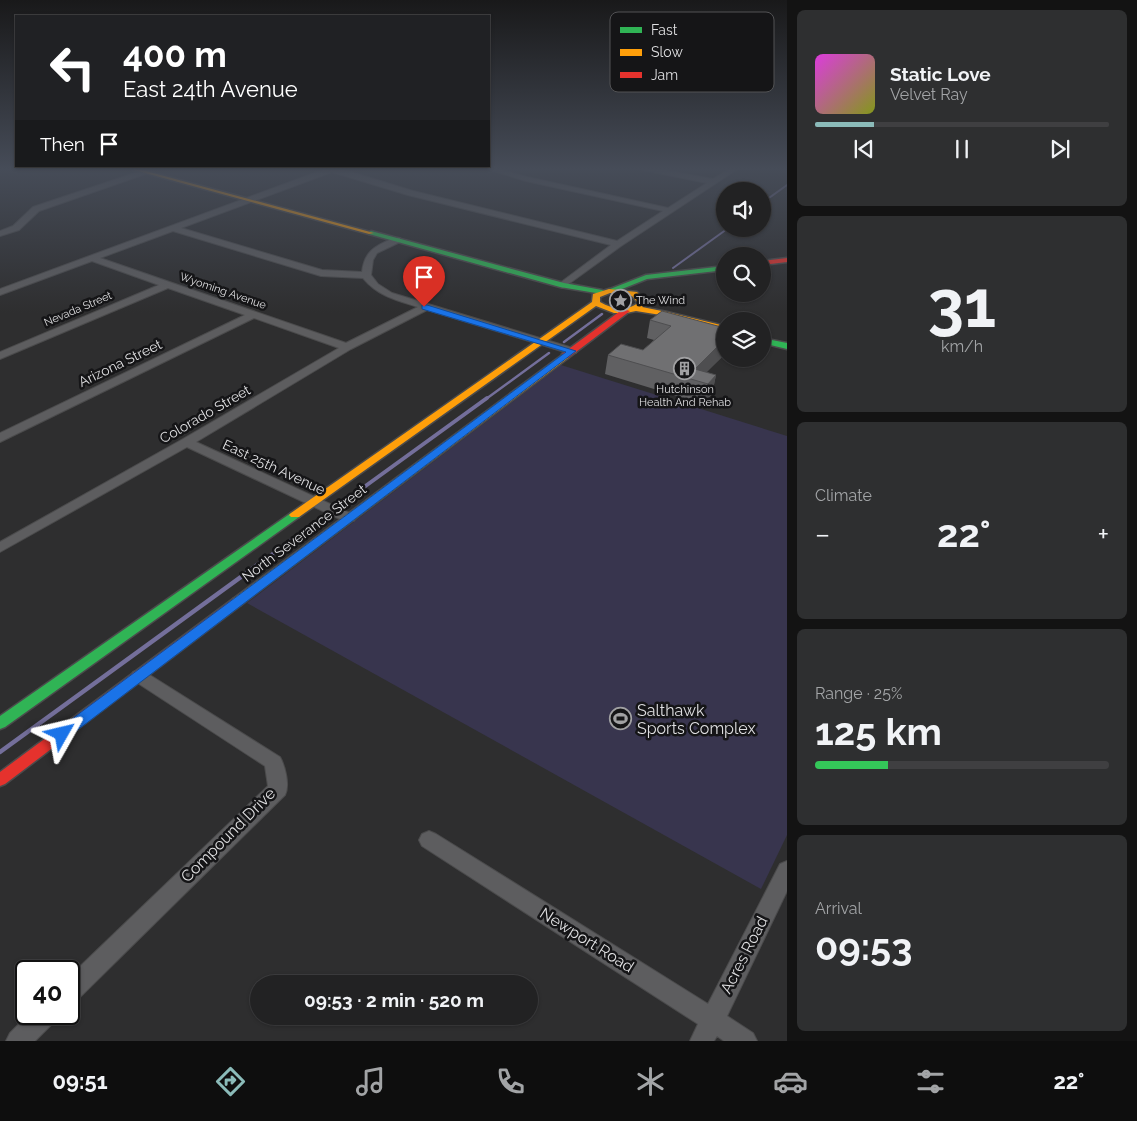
<!DOCTYPE html>
<html lang="en">
<head>
<meta charset="utf-8">
<style>
	body { margin:0; font-family:Raleway,sans-serif; background:#2e2f30; color:#f1f3f6; height:100vh; display:flex; flex-direction:column; font-size:19px; white-space:nowrap }
	* { box-sizing:border-box; margin:0 }
	p { font-size:16px; color:#a2a4a6 }
	.icon { flex:none; width:28px; height:28px; fill:none; stroke:currentColor; stroke-width:2; stroke-linecap:round; stroke-linejoin:round }
	.map { position:relative; flex:1; overflow:hidden }
	.drawer { display:flex; flex-direction:column; gap:10px; padding:10px; background:#131313; width:350px }
	.drawer>* { flex:none }
	.banner { position:absolute; left:15px; top:15px; width:475px; height:152px; border-radius:0px; box-shadow:0 1px 4px #0004,0 0 0 1px #3f3f41; background:#202124; color:#fff; overflow:hidden }
	.tools { position:absolute; left:716px; top:182px; display:grid; gap:10px }
	.tools a { display:grid; place-items:center; width:55px; height:55px; border-radius:50%; background:#222223; box-shadow:0 1px 4px #0004,0 0 0 1px #3f3f41; font-size:25px }
	.speed { position:absolute; left:15px; top:960px; display:flex; gap:10px; font-size:25px; font-weight:700; text-align:center }
	.speed>* { display:grid; place-content:center; width:65px; height:65px; border-radius:50%; background:#222223; box-shadow:0 1px 4px #0004,0 0 0 1px #3f3f41; line-height:1 }
	.speed .limit { border:2px solid #111; border-radius:8px; background:#fff; color:#111 }
	.pin { position:absolute; display:grid; place-items:center; width:42px; height:42px; color:#fff; margin:-51px -21px; border-radius:50% 50% 50% 0; rotate:-45deg; box-shadow:0 0 5px #0007 }
	.pin .icon { rotate:45deg }
	.me { position:absolute; width:55px; margin:-28px; rotate:53deg; stroke-linejoin:round; filter:drop-shadow(0 0 4px #0008) }
	.turn { display:flex; align-items:center; gap:18px; height:105px; padding:0 25px; font-size:22px }
	.turn .icon { width:65px; height:65px; stroke-width:2.5 }
	.turn b { display:block; font-size:35px; line-height:42px }
	.then { display:flex; align-items:center; height:48px; padding:0 25px; background:#0003; gap:10px; font-size:19px }
	.big { font-size:38px; font-weight:700; line-height:1.1 }
	.drawer .tile { flex:1; display:flex; flex-direction:column; justify-content:center; gap:8px; min-width:0; padding:0 18px; border-radius:8px; background:#2e2f30 }
	.drawer .dial { align-items:center; gap:0 }
	.dial b { font-size:65px; line-height:1 }
	.song { display:flex; align-items:center; gap:15px }
	.cover { width:60px; height:60px; border-radius:8px; background:linear-gradient(135deg,hsl(300 70% 55%),hsl(70 70% 35%)) }
	.played { height:5px; border-radius:2px; background:linear-gradient(90deg,#8bbbb9 20%,#3f3f41 20%) }
	.keys { display:flex; justify-content:space-around; direction:ltr }
	.heat { display:flex; justify-content:space-between; align-items:center; font-size:28px; direction:ltr }
	.charge { height:8px; border-radius:4px; background:linear-gradient(90deg,#34c759 25%,#3f3f41 0) }
	.trip { position:absolute; left:250px; top:975px; width:288px; height:50px; border-radius:25px; background:#222223; box-shadow:0 1px 4px #0004,0 0 0 1px #3f3f41; font-weight:700; line-height:50px; text-align:center }
	.tabs { display:flex; height:80px; justify-content:space-around; align-items:center; background:#0e0e0e; color:#a2a4a6 }
	.tabs .icon { width:35px; height:35px }
	.tabs .current { color:#8bbbb9 }
	.tabs b { font-size:22px; color:#f1f3f6 }
	main { display:flex; flex:1; min-height:0 }
	.map>svg:first-child { display:block }
	.green { fill:#38354e }
	.lines { fill:none; stroke-linecap:round; stroke-linejoin:round }
	.stream-far3 { stroke:#746f9b; stroke-width:2 }
	.stream-far2 { stroke:#746f9b; stroke-width:2.5 }
	.stream-far1 { stroke:#746f9b; stroke-width:4 }
	.stream { stroke:#746f9b; stroke-width:4.5 }
	.street-casing { stroke:#4b4b4c; stroke-width:2 }
	.fast-casing { stroke:#4b4b4c; stroke-width:3 }
	.slow-casing { stroke:#4b4b4c; stroke-width:3 }
	.jam-casing { stroke:#4b4b4c; stroke-width:3 }
	.street { fill:#5d5d5f; fill-rule:evenodd }
	.fast { fill:#30b455; fill-rule:evenodd }
	.slow { fill:#ff9f0a; fill-rule:evenodd }
	.jam { fill:#e5322d; fill-rule:evenodd }
	.wall { fill:#606062 }
	.shaded-wall { fill:#4e4e50 }
	.building { fill:#707072; stroke:#4e4e50 }
	.route { fill:#1a73e8; stroke:#114b97 }
	.labels { text-anchor:middle; dominant-baseline:central; stroke-width:5; stroke-linejoin:round; paint-order:stroke }
	.far-street-label { font-size:11px; fill:#dfdfe1; stroke:#151517 }
	.far-poi-label { font-size:11px; fill:#dfdfe1; stroke:#151517; text-anchor:start }
	.street-label { font-size:14px; fill:#dfdfe1; stroke:#151517 }
	.near-poi-label { font-size:16px; fill:#dfdfe1; stroke:#151517; text-anchor:start }
	.near-street-label { font-size:16px; fill:#dfdfe1; stroke:#151517 }
	.key { fill:#151517; stroke:#525254; stroke-width:1 }
	.key-label { font-size:14px; fill:#dfdfe1 }
</style>
</head>
<body>
<main>
<div class="map">
<svg width="787" height="1041" viewBox="0 0 787 1041">
	<rect width="100%" height="100%" fill="#2e2e2f"/>
	<path class="green" d="M561 365 787 436V835L761 889 247 603Z"/>
	<g class="lines">
		<path class="stream-far3" d="M762 203 787 185
			M673 268 727 229"/>
		<path class="stream-far2" d="M564 342 602 314
			M486 399 549 353"/>
		<path class="stream-far1" d="M342 503 487 398
			M259 564 316 522"/>
		<path class="stream" d="M0 752 260 563"/>
		<defs>
			<path id="street" d="M328 168H338L413 191 617 241 663 211 526 181 484 168H494L527 177 668 208 707 183 643 170 640 168H652L713 179 731 168H739L621 246 563 288 560 287V283L611 245 408 195 332 172 181 228 322 270 362 272C364 256 370 249 385 242 390 240 394 237 400 238V242L377 253 373 260 371 275 378 284 392 293 576 349 577 351 576 353H568L427 310 351 349 196 442 354 515 356 518 354 521H344L187 447 0 552V542L183 439 339 348 254 318 0 442V433L245 315 168 288 0 359V352L159 285 92 261 0 295V289ZM173 231 321 276 363 278C378 296 396 300 418 307L346 343 100 258Z
				M144 170 151 172 39 211 19 230 0 236V231L13 226 33 207Z
				M139 670 145 672 280 757C285 766 290 785 285 795L77 1000 69 1003V977L268 786 265 766 133 680 131 676 133 672Z
				M429 831 436 834 708 1004 780 864 787 861V891L727 1016 753 1033 757 1041H724L717 1036 714 1041H690L698 1024 422 846 419 840 422 834Z
				M29 1014H58L54 1022 35 1041H6L10 1033Z"/>
			<path id="fast" d="M371 231 564 283 602 290 606 292 602 294 560 287 369 234V232Z
				M725 266V270L647 279 612 293 605 291 646 275Z
				M762 338 787 343V349L762 343Z
				M295 512 301 515 299 517 5 727 0 729V716L291 513Z"/>
			<path id="slow" d="M127 168H135L374 233 369 234Z
				M609 289 637 292 647 303 642 307 667 312 725 326V331L667 316 636 311 626 313H614L596 306 299 517H291L289 515 291 513 592 302 593 294ZM610 293 632 296 638 303C626 312 612 309 600 302V297Z
				M565 353 568 354V358L241 605H233L231 602 233 599Z"/>
			<path id="jam" d="M787 258V262L762 265V261Z
				M623 309 630 311 568 358H562V354Z
				M237 598 241 599 243 602 241 605 5 784 0 786V772L233 599Z"/>
		</defs>
		<use href="#street" class="street-casing"/>
		<use href="#fast" class="fast-casing"/>
		<use href="#slow" class="slow-casing"/>
		<use href="#jam" class="jam-casing"/>
		<use href="#street" class="street"/>
		<use href="#fast" class="fast"/>
		<use href="#slow" class="slow"/>
		<use href="#jam" class="jam"/>
	</g>
	<path class="wall" d="M650 320 725 328V358L722 357 706 372 716 375 712 394 703 404 605 374 608 355 643 350 654 340 647 338Z
		M727 359H745L741 363Z"/>
	<path class="shaded-wall" d="M725 339 722 357 698 381 695 369Z
		M716 375 712 394 703 404 708 384Z"/>
	<path class="building" d="M662 311 725 328V339L695 369 716 375 708 384 608 355 621 344 643 350 671 326 650 320Z"/>
	<linearGradient id="sky" x2="0" y2="1"><stop stop-color="#19191a"/><stop offset="0.54" stop-color="#464c58"/><stop offset="1" stop-color="#464c58" stop-opacity="0"/></linearGradient>
	<rect width="787" height="313" fill="url(#sky)"/>
	<path class="route" d="M422 305H427L576 351 67 738 62 739 57 738 55 734 57 730 566 352 422 309Z"/>
	<defs>
		<symbol id="sight-ring" viewBox="-11 -11 22 22"><circle r="9.5" fill="#151517" stroke="#a1a1a3" stroke-width="1.5"/><path d="M0-6L1.8-2.2L6-1.7L2.9 1.2L3.7 5.4L0 3.3L-3.7 5.4L-2.9 1.2L-6-1.7L-1.8-2.2Z" fill="#a1a1a3"/></symbol>
		<symbol id="building-ring" viewBox="-11 -11 22 22"><circle r="9.5" fill="#151517" stroke="#a1a1a3" stroke-width="1.5"/><path d="M-4-6H4V6H1V3H-1V6H-4ZM-2.5-4.3h1.7v1.8h-1.7ZM.8-4.3h1.7v1.8H.8ZM-2.5-1h1.7V.8h-1.7ZM.8-1h1.7V.8H.8Z" fill="#a1a1a3"/></symbol>
		<symbol id="stadium-ring" viewBox="-11 -11 22 22"><circle r="9.5" fill="#151517" stroke="#a1a1a3" stroke-width="1.5"/><path d="M0-5a6.5 5 0 1 0 0 10a6.5 5 0 1 0 0-10ZM-3.5-1.8h7v3.6h-7Z" fill="#a1a1a3"/></symbol>
	</defs>
	<g fill-rule="evenodd">
		<use href="#sight-ring" x="608" y="288" width="25" height="25"/>
		<use href="#building-ring" x="672" y="356" width="25" height="25"/>
		<use href="#stadium-ring" x="608" y="706" width="25" height="25"/>
	</g>
	<g class="labels">
		<g class="far-street-label">
			<text transform="translate(223 291) rotate(19)">Wyoming Avenue</text>
			<text transform="translate(78 309) rotate(-23)">Nevada Street</text>
		</g>
		<g class="far-poi-label">
			<text x="636" y="300">The Wind</text>
			<text x="685" y="389" text-anchor="middle">Hutchinson<tspan x="685" dy="13">Health And Rehab</tspan></text>
		</g>
		<g class="street-label">
			<text transform="translate(120 363) rotate(-26)">Arizona Street</text>
			<text transform="translate(205 414) rotate(-30)">Colorado Street</text>
			<text transform="translate(274 467) rotate(25)">East 25th Avenue</text>
			<text transform="translate(304 533) rotate(-37)">North Severance Street</text>
		</g>
		<g class="near-poi-label">
			<text x="637" y="710">Salthawk<tspan x="637" dy="18">Sports Complex</tspan></text>
		</g>
		<g class="near-street-label">
			<text transform="translate(228 835) rotate(-45)">Compound Drive</text>
			<text transform="translate(587 940) rotate(32)">Newport Road</text>
			<text transform="translate(744 955) rotate(-63)">Acres Road</text>
		</g>
	</g>
	<rect x="610" y="12" width="164" height="80" rx="8" class="key"/>
	<rect x="620" y="27" width="22" height="6" fill="#30b455"/>
	<rect x="620" y="49" width="22" height="7" fill="#ff9f0a"/>
	<rect x="620" y="72" width="22" height="6" fill="#e5322d"/>
	<g class="key-label">
		<text x="651" y="35">Fast</text>
		<text x="651" y="57">Slow</text>
		<text x="651" y="80">Jam</text>
	</g>
</svg>
<div class="tools">
<a><svg class="icon" aria-label="sound" viewBox="0 0 24 24"><path d="M4 9h4l5-4v14l-5-4H4zM17 9q2 3 0 6"/></svg></a>
<a><svg class="icon" aria-label="search" viewBox="0 0 24 24"><circle cx="10" cy="10" r="6"/><path d="M15 15l6 6"/></svg></a>
<a><svg class="icon" aria-label="layers" viewBox="0 0 24 24"><path d="M12 4l9 5-9 5-9-5zM3 14l9 5 9-5"/></svg></a>
</div>
<div class="speed"><div class="limit">40</div></div>
<div class="pin" style="left:424px;top:307px;background:#d93025"><svg class="icon" aria-label="arrive" viewBox="0 0 24 24"><path d="M6 21V4h12l-3 4 3 4H6"/></svg></div>
<svg class="me" style="left:62px;top:734px" viewBox="-20 -20 40 40"><path d="M0-17L14 15 0 8-14 15z" fill="#1a73e8" stroke="#fff" stroke-width="4"/></svg>
<div class="trip">09:53 · 2 min · 520 m</div>
<div class="banner">
<div class="turn"><svg class="icon" aria-label="left" viewBox="0 0 24 24"><path d="M17 20v-9H6M10 6l-5 5 5 5"/></svg><div><b>400 m</b>East 24th Avenue</div></div>
<div class="then">Then<svg class="icon" aria-label="arrive" viewBox="0 0 24 24"><path d="M6 21V4h12l-3 4 3 4H6"/></svg></div>
</div>
</div>
<section class="drawer">
<div class="tile">
<div class="song"><i class="cover"></i><div><b>Static Love</b><p>Velvet Ray</p></div></div>
<div class="played"></div>
<div class="keys"><svg class="icon" aria-label="previous" viewBox="0 0 24 24"><path d="M18 5L8 12l10 7zM5 5v14"/></svg><svg class="icon" aria-label="pause" viewBox="0 0 24 24"><path d="M8 5v14M16 5v14"/></svg><svg class="icon" aria-label="next" viewBox="0 0 24 24"><path d="M6 5l10 7-10 7zM19 5v14"/></svg></div>
</div>
<div class="tile dial"><b>31</b><p>km/h</p></div>
<div class="tile"><p>Climate</p>
<div class="heat"><a>−</a><b class="big">22°</b><a>+</a></div>
</div>
<div class="tile"><p>Range · 25%</p><b class="big">125 km</b><div class="charge"></div></div>
<div class="tile"><p>Arrival</p><b class="big">09:53</b></div>
</section>
</main>
<nav class="tabs">
<b>09:51</b>
<svg class="icon current" aria-label="directions" viewBox="0 0 24 24"><path d="M12 3l9 9-9 9-9-9zM9 14v-3h6M13 9l2 2-2 2"/></svg>
<svg class="icon" aria-label="music" viewBox="0 0 24 24"><path d="M9 18V5l10-2v13"/><circle cx="6" cy="18" r="3"/><circle cx="16" cy="16" r="3"/></svg>
<svg class="icon" aria-label="phone" viewBox="0 0 24 24"><path d="M5 4h4l2 5-3 2q2 4 5 5l2-3 5 2v4C11 20 4 13 5 4z"/></svg>
<svg class="icon" aria-label="climate" viewBox="0 0 24 24"><path d="M12 3v18M4 7l16 10M4 17L20 7"/></svg>
<svg class="icon" aria-label="car" viewBox="0 0 24 24"><path d="M5 17H2v-5l4-1 3-4h7l3 4 3 1v5h-3M9 17h6M6 11h13"/><circle cx="7" cy="17" r="2"/><circle cx="17" cy="17" r="2"/></svg>
<svg class="icon" aria-label="filters" viewBox="0 0 24 24"><path d="M4 7h16M4 17h16"/><circle cx="9" cy="7" r="2"/><circle cx="15" cy="17" r="2"/></svg>
<b>22°</b>
</nav>
</body>
</html>
